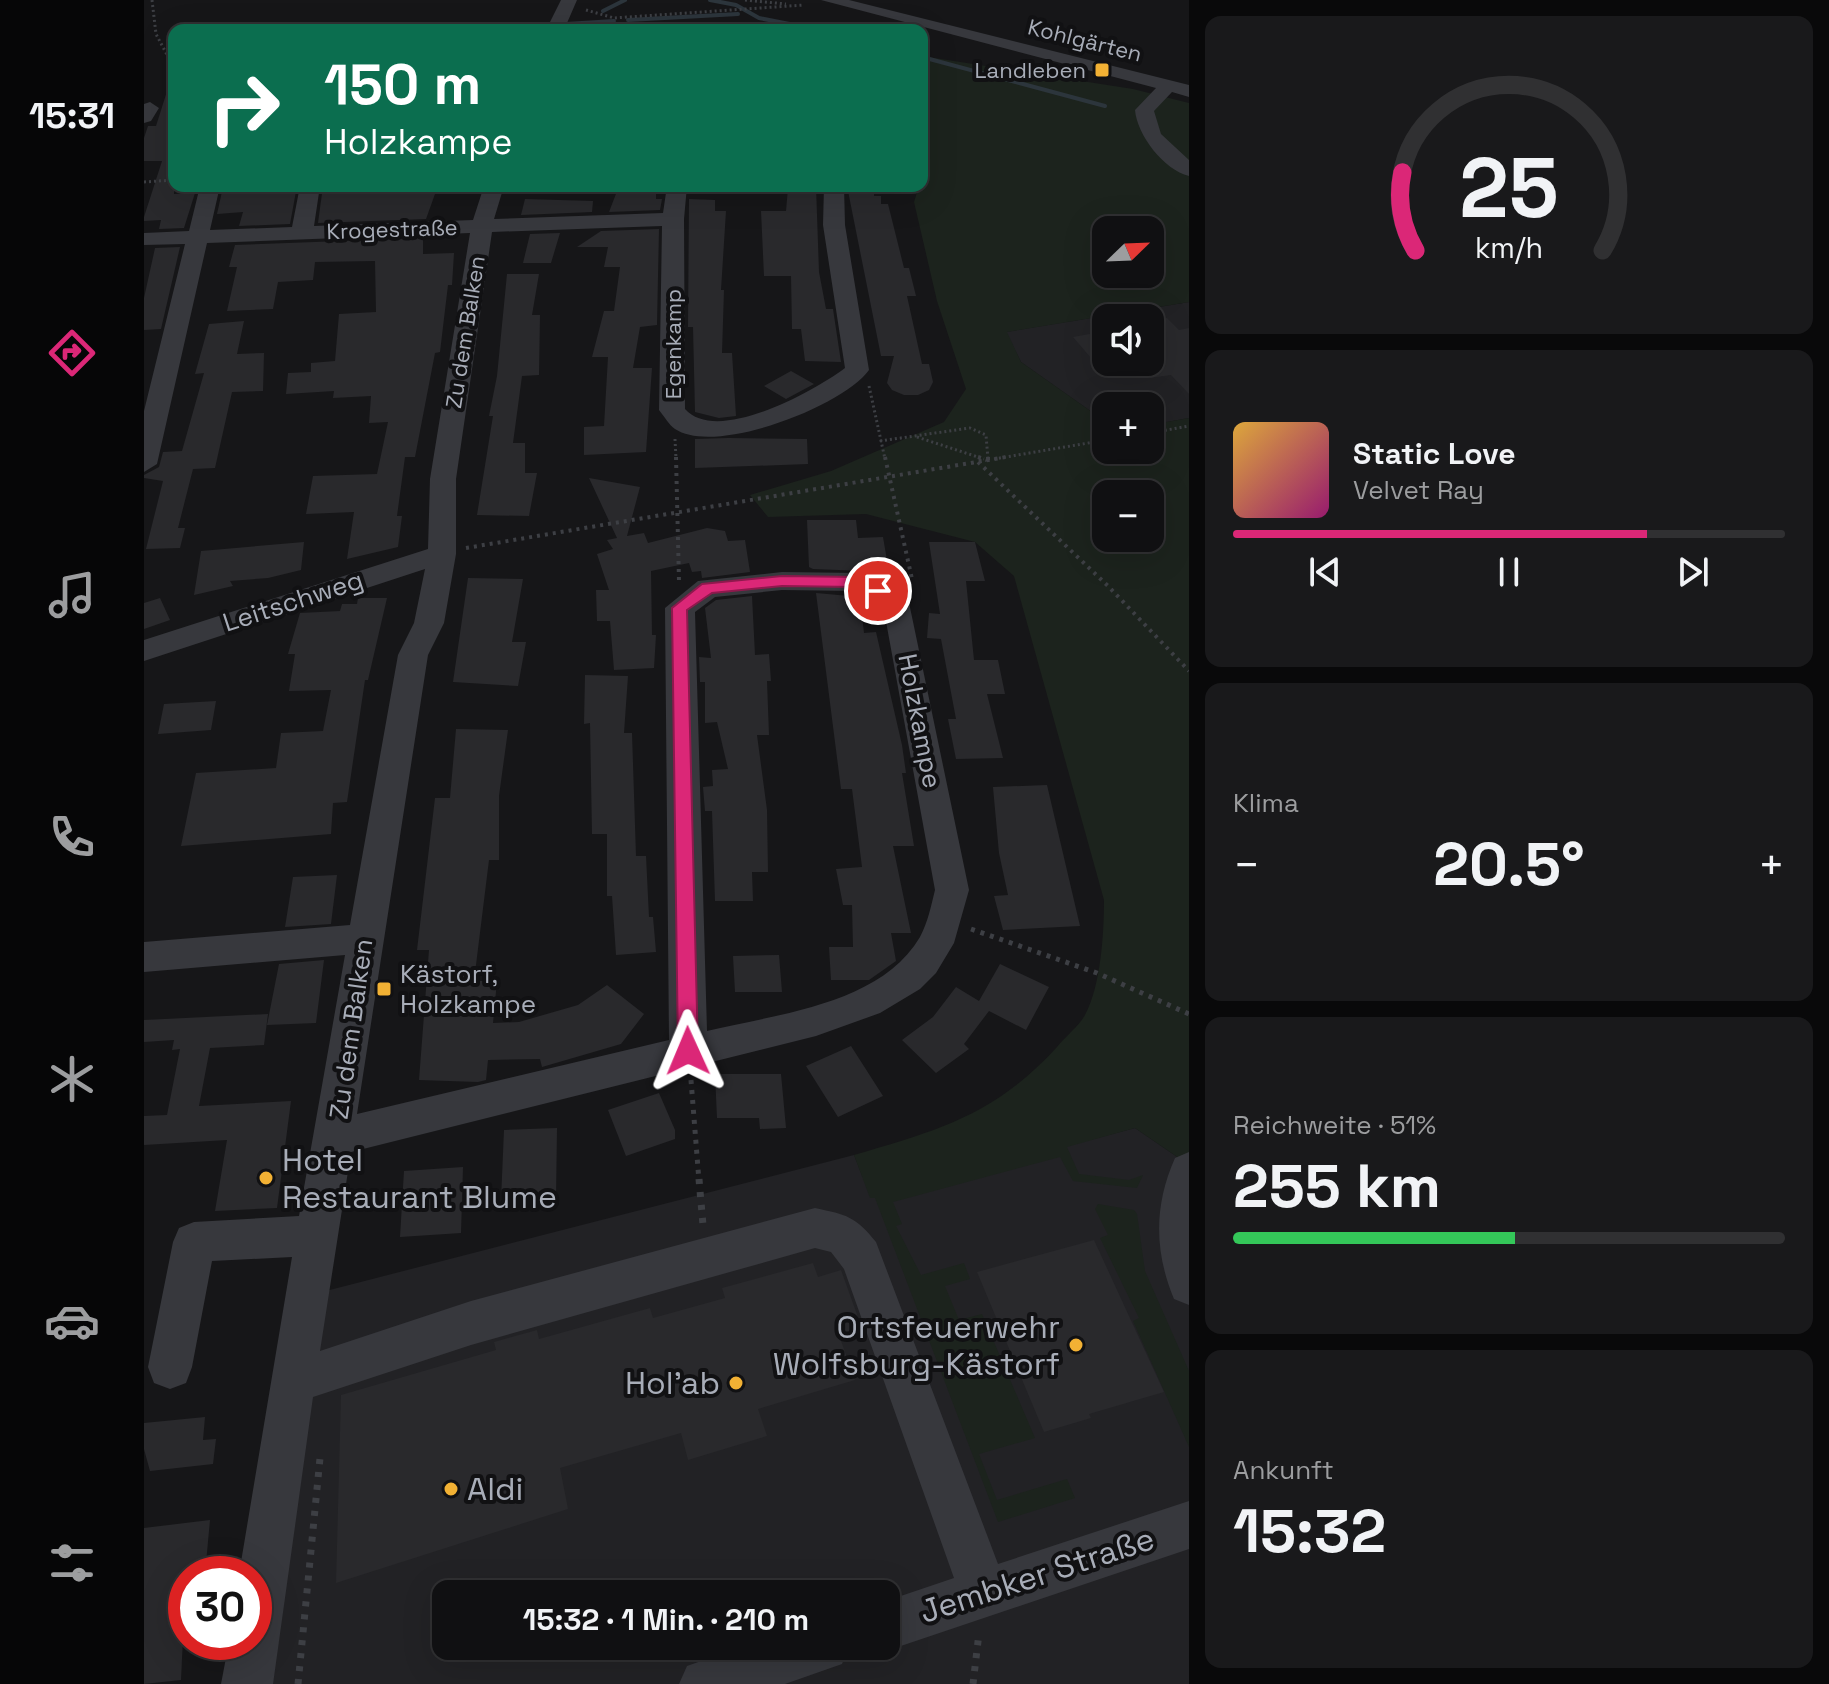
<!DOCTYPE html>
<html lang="de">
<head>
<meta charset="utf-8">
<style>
	body { margin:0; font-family:"Space Grotesk",sans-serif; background:#19191b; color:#f1f3f6; height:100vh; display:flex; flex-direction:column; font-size:30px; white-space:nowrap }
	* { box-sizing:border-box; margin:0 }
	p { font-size:26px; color:#9c9d9f }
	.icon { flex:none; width:44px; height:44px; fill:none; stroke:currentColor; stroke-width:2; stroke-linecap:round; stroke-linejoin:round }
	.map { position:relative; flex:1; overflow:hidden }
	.details { display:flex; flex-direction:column; gap:16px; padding:16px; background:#09090a; width:640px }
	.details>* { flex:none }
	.guide { position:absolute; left:24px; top:24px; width:760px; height:168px; border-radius:16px; box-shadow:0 8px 32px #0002,0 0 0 2px #303032; background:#0b6e4f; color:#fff; overflow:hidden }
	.needle { width:52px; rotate:67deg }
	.tools { position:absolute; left:948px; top:216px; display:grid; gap:16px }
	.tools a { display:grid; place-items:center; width:72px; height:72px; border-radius:16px; background:#101012; box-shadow:0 8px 32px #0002,0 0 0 2px #303032; font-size:40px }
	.speed { position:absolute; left:24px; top:1556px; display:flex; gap:16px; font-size:40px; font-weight:700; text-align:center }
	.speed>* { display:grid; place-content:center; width:104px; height:104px; border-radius:50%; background:#101012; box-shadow:0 8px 32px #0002,0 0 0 2px #303032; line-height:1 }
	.speed .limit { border:12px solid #d22; background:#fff; color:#111 }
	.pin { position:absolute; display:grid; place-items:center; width:68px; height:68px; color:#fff; margin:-34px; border:4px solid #fff; border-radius:50%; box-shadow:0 2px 8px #0007 }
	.me { position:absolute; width:88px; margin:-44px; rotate:359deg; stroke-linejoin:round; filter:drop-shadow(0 0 6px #0008) }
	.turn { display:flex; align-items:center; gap:28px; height:168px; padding:0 24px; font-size:36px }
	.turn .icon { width:104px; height:104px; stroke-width:2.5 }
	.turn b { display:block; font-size:56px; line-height:68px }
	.big { font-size:60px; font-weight:600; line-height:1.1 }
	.details .tile { flex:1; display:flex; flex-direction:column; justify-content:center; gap:12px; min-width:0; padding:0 28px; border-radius:16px; background:#19191b }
	.details .dial { align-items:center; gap:0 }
	.dial svg { height:208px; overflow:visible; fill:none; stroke:#303032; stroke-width:7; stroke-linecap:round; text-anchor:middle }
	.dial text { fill:#f1f3f6; stroke:none }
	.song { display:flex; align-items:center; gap:24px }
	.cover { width:96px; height:96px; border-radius:12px; background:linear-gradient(135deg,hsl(40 70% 55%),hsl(320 70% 35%)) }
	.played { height:8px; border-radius:4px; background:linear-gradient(90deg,#db2777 75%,#303032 75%) }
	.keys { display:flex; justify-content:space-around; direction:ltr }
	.heat { display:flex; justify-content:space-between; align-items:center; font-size:44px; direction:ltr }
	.charge { height:12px; border-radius:6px; background:linear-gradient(90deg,#34c759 51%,#303032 0) }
	.trip { position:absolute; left:288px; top:1580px; width:468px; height:80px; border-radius:16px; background:#101012; box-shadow:0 8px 32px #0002,0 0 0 2px #303032; font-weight:600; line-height:80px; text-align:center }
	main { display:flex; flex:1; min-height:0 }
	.menu { display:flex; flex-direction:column; width:144px; justify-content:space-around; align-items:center; background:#060607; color:#9c9d9f }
	.menu .icon { width:56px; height:56px }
	.menu .selected { color:#db2777 }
	.menu b { font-size:36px; color:#f1f3f6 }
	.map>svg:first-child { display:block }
	.built { fill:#222225; fill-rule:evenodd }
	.green { fill:#1c231d; fill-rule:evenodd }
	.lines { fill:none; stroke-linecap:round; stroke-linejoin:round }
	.stream { stroke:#2c353c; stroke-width:4 }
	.building { fill:#29292c }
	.path-far3 { stroke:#3d3f44; stroke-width:3; stroke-dasharray:2 3; stroke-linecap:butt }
	.path-far2 { stroke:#3d3f44; stroke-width:4; stroke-dasharray:3 5; stroke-linecap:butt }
	.path-far1 { stroke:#3d3f44; stroke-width:5; stroke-dasharray:4 6; stroke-linecap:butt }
	.path { stroke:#3d3f44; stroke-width:7; stroke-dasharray:5 8; stroke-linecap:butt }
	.minor { fill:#37383d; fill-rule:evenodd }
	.route { fill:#db2777; stroke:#8e194d; stroke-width:2 }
	.poi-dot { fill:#f2b134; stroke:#111113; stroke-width:3 }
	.labels { text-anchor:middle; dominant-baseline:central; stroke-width:8; stroke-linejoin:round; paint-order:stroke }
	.far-street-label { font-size:22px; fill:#a8adb8; stroke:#111113 }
	.far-poi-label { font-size:22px; fill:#a8adb8; stroke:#111113; text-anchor:end }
	.street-label { font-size:26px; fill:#a8adb8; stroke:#111113 }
	.poi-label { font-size:26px; fill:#a8adb8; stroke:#111113; text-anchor:start }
	.near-poi-label { font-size:32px; fill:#a8adb8; stroke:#111113; text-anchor:start }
	.near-street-label { font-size:32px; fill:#a8adb8; stroke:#111113 }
</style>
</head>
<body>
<main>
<nav class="menu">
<b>15:31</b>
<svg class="icon selected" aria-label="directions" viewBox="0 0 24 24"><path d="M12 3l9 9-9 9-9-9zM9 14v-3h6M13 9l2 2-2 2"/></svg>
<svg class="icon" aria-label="music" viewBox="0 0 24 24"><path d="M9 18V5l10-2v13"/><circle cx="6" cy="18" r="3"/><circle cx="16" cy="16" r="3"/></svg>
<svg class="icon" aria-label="phone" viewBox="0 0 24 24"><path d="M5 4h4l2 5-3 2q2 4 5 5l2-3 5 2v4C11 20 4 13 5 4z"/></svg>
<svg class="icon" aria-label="climate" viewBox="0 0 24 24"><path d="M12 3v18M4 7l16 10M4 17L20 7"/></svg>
<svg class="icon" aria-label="car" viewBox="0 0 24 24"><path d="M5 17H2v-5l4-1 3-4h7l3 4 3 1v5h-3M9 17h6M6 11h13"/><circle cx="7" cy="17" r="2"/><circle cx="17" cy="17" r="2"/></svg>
<svg class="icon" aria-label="filters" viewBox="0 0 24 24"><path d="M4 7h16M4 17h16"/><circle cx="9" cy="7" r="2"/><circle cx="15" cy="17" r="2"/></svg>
</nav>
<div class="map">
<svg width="1045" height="1684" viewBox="0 0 1045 1684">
	<rect width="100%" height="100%" fill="#161618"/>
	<path class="built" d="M1045 302V418L1006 425V406H962V422L877 362 862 332ZM962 318H1006V362H962Z
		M991 1128 1045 1165V1684H122L174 1293 710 1155 727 1198ZM302 1594H742V1646H302Z"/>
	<path class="green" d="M778 56 989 89 1045 103V302L863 332 877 362 962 422V450H1006V425L1045 418V1165L991 1128 923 1147 935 1174 985 1180 999 1175 993 1188 929 1181 916 1157 749 1202 758 1224 752 1226 777 1275 820 1263 826 1279 801 1286 815 1320 838 1314 891 1438 835 1454 853 1500 923 1479 931 1498 854 1522 731 1198H726L710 1155C795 1130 851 1115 913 1047 921 1037 935 1026 941 1015 957 986 960 932 960 900L870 576 831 542 722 514 624 517 606 495 687 471 800 422 822 389 793 301 770 202 775 186H778ZM962 230H1006V274H962ZM962 494H1006V538H962Z
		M954 1204 990 1210 993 1214 1001 1271 1045 1371V1447L989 1321 995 1318 956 1238 964 1235 951 1209Z"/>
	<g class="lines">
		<path class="stream" d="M566 0 592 5 615 18 676 30
			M459 11 481 0
			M484 20 594 14
			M422 24 470 21
			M778 57 961 106"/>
	</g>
	<path class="building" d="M25 85H30V194L51 193 40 228 15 229 17 220 0 221V217L18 161H0V138L4 126H12Z
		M153 186 146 224 95 226 99 212 73 214 79 187Z
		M179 186H264V193L291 194 282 219 174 223Z
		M475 186H512V199H518L516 210 465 212Z
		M648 186H672L675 272 682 309H689L697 362 661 361 657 329H648L647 276H620L617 211H642L644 188Z
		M703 186H730V196H737V204H744L760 268H765L772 296H763L778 364H785L789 382 785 390 774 395H760L748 390 743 383 750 356H737Z
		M381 199 449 201 448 212 377 215Z
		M545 199 571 200V211H582L577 290H580L578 353H588L592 416 575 418 551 412 549 327H544Z
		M515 229 513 325 496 327 489 368H508L502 452 440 455V427L460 426 464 357H448L460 311H470L476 267H460L464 247H433L457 231Z
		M416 233 407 263H379L386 234Z
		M279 238V254L310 253 308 285H304L296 352 291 353 271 457H261L253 516H258L254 547 203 559 210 512 162 514 169 476 233 474 244 422 225 423 227 396 189 398 190 391 142 394 144 373 167 372V363L191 361 195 314 232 312 231 261 171 262 169 280 134 282 129 309 83 311 93 267H85L91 245Z
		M36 247 17 329 0 330V298L11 248Z
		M363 274H395L388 315H396L395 375 378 376 369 443H381V473H393L385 516 333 515 349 416H345L353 376Z
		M1023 318 1035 330 1045 328V394L1027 375 1006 378V321Z
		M100 321 93 354 120 353 119 391 88 392 71 468 49 469 34 528H41L36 548 2 549 19 481 0 478V475L15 467 19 452 38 451 60 373 51 374 65 324Z
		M962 331V355L947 358 929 337Z
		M647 371 670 384 642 399 620 386Z
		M584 438 663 439 664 464 551 468V439Z
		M445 478 496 487 483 536 500 533 504 543 563 528 581 531 584 541 601 540 606 572 558 578 557 571 548 572 545 563 507 571 508 635H512L510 668 470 670 466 621H453L452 590H465L453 554 469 549 463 540 473 538Z
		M663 520H712L714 538 739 537 745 572 669 569 665 567Z
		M160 542 157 570 124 578 86 581 89 586 50 595 57 551Z
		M785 542H831L841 581H822L830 660H854L861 694H843L859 758 812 759 804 719H812L797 639 783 638 785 613 796 614Z
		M324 578 379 579 368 642H382L374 686 309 682Z
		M672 593 716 597 720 633 732 632 758 745 762 773H758L770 846H749L767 933H747L752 961 725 980H687L685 947H709L708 905H699L692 869 718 867 708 789H697Z
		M608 596 611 655 625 654 627 681H623L625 735H613L623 810 624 872H608L609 901H571L568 811H561L559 787 569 786 568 770 584 769 573 722 561 723V682H556L555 657 567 658 561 608 572 600Z
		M16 598 26 620 0 629V603Z
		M214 598H243L224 680H221L203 802 189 803 187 834 37 846 52 773 132 768 137 733 179 731 187 690 145 691 151 654H144L156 613 196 611 198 604H213Z
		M441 675 484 676 480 733H488L492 856H502L505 917H509L512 952 472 955 468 896H463V834H448L446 723 440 724Z
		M72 701 67 730 14 734 20 704Z
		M312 729 364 730 355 796V860H345L330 981H353L349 1023 375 1022 434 1005 463 985 500 1014 477 1044 398 1067 396 1059 344 1060 342 1080 334 1082 275 1080 285 950H273L291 798H306Z
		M903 785 936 926 859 930 850 896 864 895 855 853 849 787Z
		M193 875 187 924 141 927 149 877Z
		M635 955 638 992H591L589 956Z
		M180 960 172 1023 123 1025 135 964Z
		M856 964 905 987 882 1030 845 1011 820 1044 825 1049 792 1073 758 1040 789 1017 812 987 835 1001Z
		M124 1014 120 1045 66 1048 55 1106 147 1101 133 1208 71 1211 83 1140 0 1145V1116L23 1115 36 1049 28 1050 30 1040 0 1042V1020Z
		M707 1046 739 1096 694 1117 662 1066Z
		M571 1074H637L642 1128 616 1129 615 1118H573Z
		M515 1093 531 1130V1139L482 1156 464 1110Z
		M413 1128 412 1198 357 1200 360 1130Z
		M319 1167 317 1233 256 1237 260 1171Z
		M950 1240 1020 1392 945 1414 947 1418 900 1432 833 1272Z
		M669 1263 674 1277 697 1270 719 1331 696 1338 711 1380 614 1409 623 1436 544 1460 537 1433 416 1468 424 1509 192 1583 197 1395 352 1350 350 1342 393 1330 395 1339 506 1308 509 1318 581 1298 578 1288Z
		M61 1417 59 1440 72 1439 69 1464 6 1471 0 1449V1423Z
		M66 1520 61 1574H42L37 1680 0 1684V1528Z"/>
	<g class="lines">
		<path class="path-far3" d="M8 0 12 34 30 68
			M601 0 642 4
			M442 10 470 18 660 5
			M0 182 30 180
			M725 386 741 459
			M1006 433 1045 426
			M773 437 840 459
			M531 439 532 459
			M736 441 826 428 842 435 844 459
			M850 459 962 440"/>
		<path class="path-far2" d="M532 457 535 581
			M741 457 768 579 765 583
			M834 457 843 460
			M844 457V461
			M834 462 964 586 1045 671
			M322 548 862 457"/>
		<path class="path-far1" d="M827 929 953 973 1045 1014
			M547 1080 555 1181"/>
		<path class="path" d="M555 1179 559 1225
			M154 1684 176 1458
			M829 1684 835 1633"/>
		<path class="minor" d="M417 0H433L420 30H402Z
			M677 0H705L1045 85V97L1028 92 1010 111 1017 134 1045 160V176C1020 170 993 135 991 110L1012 88Z
			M6 102 15 108 7 121 0 123V104Z
			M56 186H76L66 230 148 227 156 186H176L170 226 329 220 340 186H360L350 219 519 213 523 186H543L540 219 541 409C573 445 669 392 701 368L679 225 680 186H700L701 225 725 370C700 406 571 456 531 429 525 425 520 416 515 410L518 226 348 232 312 479V554L300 623 284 655 213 1114 525 1040 521 608 554 581 638 572 715 573 763 593 825 890 810 943 792 973 776 989 736 1013 672 1036 207 1152 176 1351 327 1301 671 1208C703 1215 711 1216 732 1242L854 1564 1045 1501V1549L742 1651 730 1646H742V1601L810 1578 700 1269 687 1252 671 1248 327 1345 169 1397 129 1684H77L85 1642H110V1574H95L148 1257 68 1261 48 1367 42 1383 26 1389 10 1383 4 1367 29 1242 35 1228 50 1222 155 1216 201 955 0 972V942L206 925 254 655 270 623 281 569 0 661V640L284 549 286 479 326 233 63 243 13 464 0 472V411L41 244 0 245V233L45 231ZM638 590 710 591 739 605 791 890C787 906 784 922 776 937 736 1005 632 1014 563 1031L551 612 571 597Z
			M1045 1152V1305L1030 1299C1010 1251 1010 1205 1031 1158Z
			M600 1646H705L698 1664 641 1684H535L543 1666Z"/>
	</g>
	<path class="route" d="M638 576 715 577 742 591 734 596 712 587 638 586 568 593 543 610 554 1051 551 1058H537L534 1051 528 608 558 584Z"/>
	<g class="poi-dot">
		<rect x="950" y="62" width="16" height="16" rx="4"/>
		<rect x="232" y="981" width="16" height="16" rx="4"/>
		<circle cx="122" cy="1178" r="8"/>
		<circle cx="932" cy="1345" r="8"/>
		<circle cx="592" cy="1383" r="8"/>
		<circle cx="307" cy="1489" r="8"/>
	</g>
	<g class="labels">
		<g class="far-street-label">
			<text transform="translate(941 40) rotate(14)">Kohlgärten</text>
			<text transform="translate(248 229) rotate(-2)">Krogestraße</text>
			<text transform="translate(321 332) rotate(-81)">Zu dem Balken</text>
			<text transform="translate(529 344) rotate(-90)">Egenkamp</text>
		</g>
		<g class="far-poi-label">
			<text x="942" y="70">Landleben</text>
		</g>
		<g class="street-label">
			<text transform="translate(149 601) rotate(-18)">Leitschweg</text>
			<text transform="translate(776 721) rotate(79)">Holzkampe</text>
			<text transform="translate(207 1029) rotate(-82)">Zu dem Balken</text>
		</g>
		<g class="poi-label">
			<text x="256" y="974">Kästorf,<tspan x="256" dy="30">Holzkampe</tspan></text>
		</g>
		<g class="near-poi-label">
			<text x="138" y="1160">Hotel<tspan x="138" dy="37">Restaurant Blume</tspan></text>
			<text x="916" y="1327" text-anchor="end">Ortsfeuerwehr<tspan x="916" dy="37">Wolfsburg-Kästorf</tspan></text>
			<text x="576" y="1383" text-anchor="end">Hol'ab</text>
			<text x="323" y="1489">Aldi</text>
		</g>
		<g class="near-street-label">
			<text transform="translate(893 1575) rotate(-18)">Jembker Straße</text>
		</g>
	</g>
</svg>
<div class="tools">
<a><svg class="needle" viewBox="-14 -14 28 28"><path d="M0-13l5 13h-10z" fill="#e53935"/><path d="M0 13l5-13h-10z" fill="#9c9d9f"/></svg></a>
<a><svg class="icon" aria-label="sound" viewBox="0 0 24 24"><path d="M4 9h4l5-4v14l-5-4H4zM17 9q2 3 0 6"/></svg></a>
<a>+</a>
<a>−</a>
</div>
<div class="speed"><div class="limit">30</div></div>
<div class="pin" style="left:734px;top:591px;background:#d93025"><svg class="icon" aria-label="arrive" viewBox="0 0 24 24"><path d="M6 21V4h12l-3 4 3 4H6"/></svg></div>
<svg class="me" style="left:544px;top:1051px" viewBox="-20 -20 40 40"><path d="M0-17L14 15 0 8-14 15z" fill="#db2777" stroke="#fff" stroke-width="4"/></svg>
<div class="trip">15:32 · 1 Min. · 210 m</div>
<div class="guide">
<div class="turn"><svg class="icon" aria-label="right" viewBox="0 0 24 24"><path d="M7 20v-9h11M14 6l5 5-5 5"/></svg><div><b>150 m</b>Holzkampe</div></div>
</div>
</div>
<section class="details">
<div class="tile dial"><svg viewBox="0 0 100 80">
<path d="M14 69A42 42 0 1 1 86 69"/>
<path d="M14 69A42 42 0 0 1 9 39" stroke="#db2777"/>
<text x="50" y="56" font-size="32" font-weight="700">25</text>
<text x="50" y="72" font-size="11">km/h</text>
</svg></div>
<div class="tile">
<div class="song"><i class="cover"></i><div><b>Static Love</b><p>Velvet Ray</p></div></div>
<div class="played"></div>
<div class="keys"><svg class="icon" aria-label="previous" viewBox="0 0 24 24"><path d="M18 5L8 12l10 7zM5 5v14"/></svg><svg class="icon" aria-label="pause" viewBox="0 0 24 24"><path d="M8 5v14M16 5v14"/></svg><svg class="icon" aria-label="next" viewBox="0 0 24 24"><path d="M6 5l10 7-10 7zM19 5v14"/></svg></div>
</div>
<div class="tile"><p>Klima</p>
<div class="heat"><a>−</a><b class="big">20.5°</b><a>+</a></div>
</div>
<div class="tile"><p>Reichweite · 51%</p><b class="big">255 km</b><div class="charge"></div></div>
<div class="tile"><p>Ankunft</p><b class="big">15:32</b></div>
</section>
</main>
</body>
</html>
